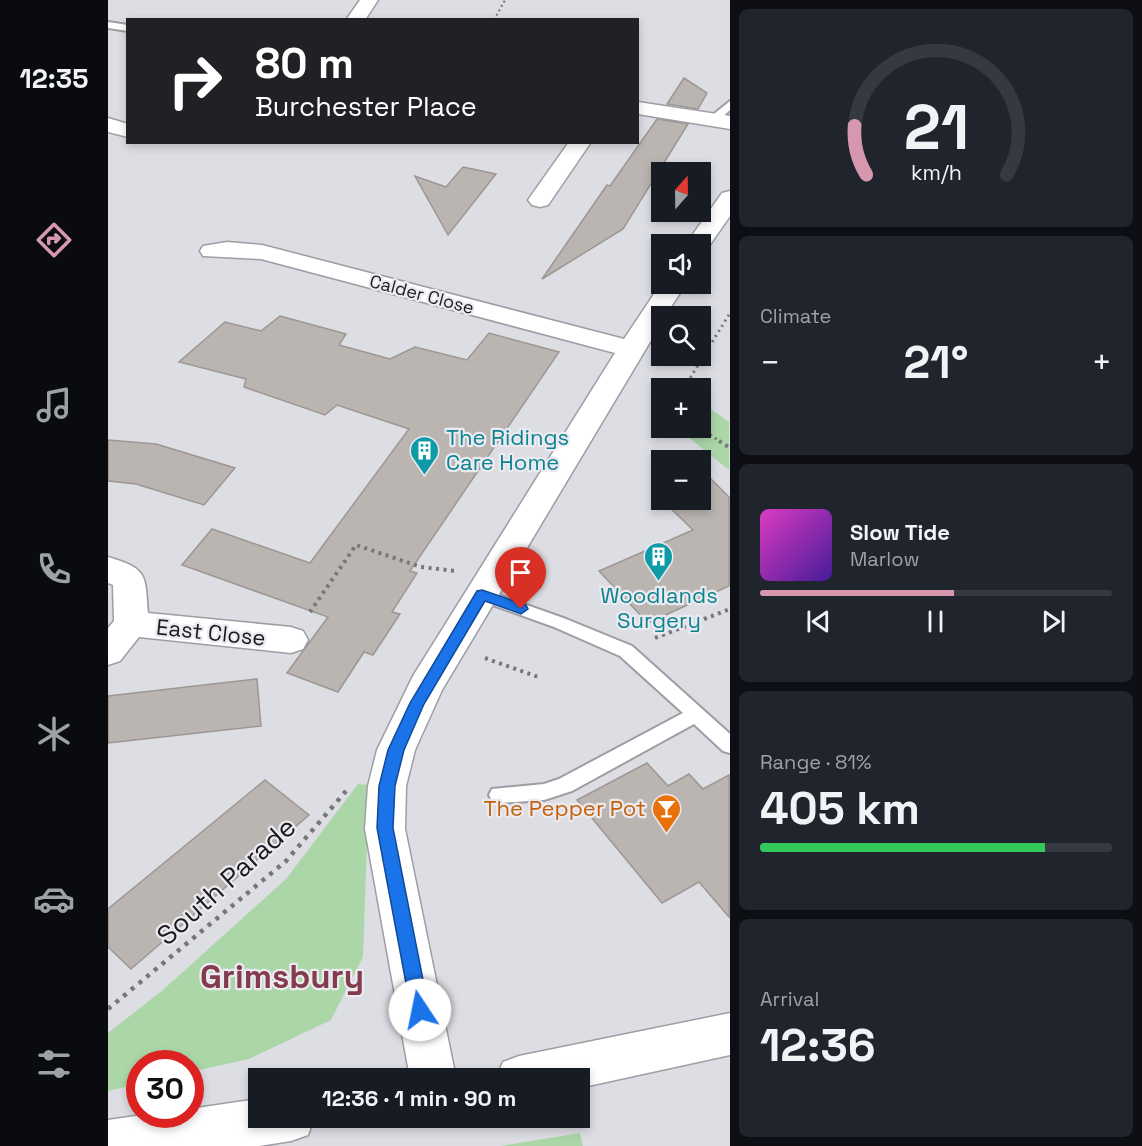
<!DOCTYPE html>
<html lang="en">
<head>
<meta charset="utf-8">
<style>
	body { margin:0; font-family:"Space Grotesk",sans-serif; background:#20242c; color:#f1f3f6; height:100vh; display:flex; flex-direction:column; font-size:22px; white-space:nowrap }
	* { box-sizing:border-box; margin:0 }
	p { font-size:20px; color:#9ea1a6 }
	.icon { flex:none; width:33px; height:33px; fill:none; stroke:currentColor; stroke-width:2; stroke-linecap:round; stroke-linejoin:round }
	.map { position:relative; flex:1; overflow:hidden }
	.details { display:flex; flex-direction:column; gap:9px; padding:9px; background:#0d0f14; width:412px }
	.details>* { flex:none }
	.banner { position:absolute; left:18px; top:18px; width:513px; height:126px; border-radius:0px; box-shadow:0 3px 9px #0003; background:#202124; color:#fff; overflow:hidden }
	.needle { width:39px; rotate:20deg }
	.controls { position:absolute; left:543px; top:162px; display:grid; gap:12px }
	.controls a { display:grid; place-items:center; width:60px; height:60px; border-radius:0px; background:#171b24; box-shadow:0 3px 9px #0003; font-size:30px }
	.speed { position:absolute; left:18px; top:1050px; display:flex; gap:12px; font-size:30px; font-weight:700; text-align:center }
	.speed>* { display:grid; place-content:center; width:78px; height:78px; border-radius:50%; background:#171b24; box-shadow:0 3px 9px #0003; line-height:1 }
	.speed .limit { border:9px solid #d22; background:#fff; color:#111 }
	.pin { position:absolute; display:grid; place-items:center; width:51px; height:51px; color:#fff; margin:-62px -26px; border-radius:50% 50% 50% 0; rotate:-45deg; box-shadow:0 0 6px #0007 }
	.pin .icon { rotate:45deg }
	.me { position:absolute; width:66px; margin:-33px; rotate:349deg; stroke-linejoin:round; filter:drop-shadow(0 0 4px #0008) }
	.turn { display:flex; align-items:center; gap:21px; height:126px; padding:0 30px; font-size:27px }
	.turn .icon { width:78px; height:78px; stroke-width:2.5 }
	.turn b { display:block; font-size:42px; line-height:51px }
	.big { font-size:45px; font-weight:700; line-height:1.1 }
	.details .tile { flex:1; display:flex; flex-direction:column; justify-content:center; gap:9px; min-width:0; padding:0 21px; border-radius:9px; background:#20242c }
	.details .dial { align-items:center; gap:0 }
	.dial svg { height:156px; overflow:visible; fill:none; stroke:#363941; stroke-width:7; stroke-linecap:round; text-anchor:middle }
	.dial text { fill:#f1f3f6; stroke:none }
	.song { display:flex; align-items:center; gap:18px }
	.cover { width:72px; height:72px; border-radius:9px; background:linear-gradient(135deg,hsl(310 70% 55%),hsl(260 70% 35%)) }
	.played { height:6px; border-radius:3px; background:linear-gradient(90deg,#d697af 55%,#363941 55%) }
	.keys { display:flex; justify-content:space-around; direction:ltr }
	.heat { display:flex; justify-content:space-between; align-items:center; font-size:33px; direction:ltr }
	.charge { height:9px; border-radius:4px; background:linear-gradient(90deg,#34c759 81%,#363941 0) }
	.trip { position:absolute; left:140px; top:1068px; width:342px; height:60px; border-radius:0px; background:#171b24; box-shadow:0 3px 9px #0003; font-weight:700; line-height:60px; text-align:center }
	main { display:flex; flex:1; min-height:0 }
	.menu { display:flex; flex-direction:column; width:108px; justify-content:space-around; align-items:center; background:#090b0e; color:#9ea1a6 }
	.menu .icon { width:42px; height:42px }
	.menu .active { color:#d697af }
	.menu b { font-size:27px; color:#f1f3f6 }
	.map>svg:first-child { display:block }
	.green { fill:#abd7a8 }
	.building { fill:#bab5b1; stroke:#9c9793; stroke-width:1.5 }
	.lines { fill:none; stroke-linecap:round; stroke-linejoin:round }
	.service-casing { stroke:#9d9da3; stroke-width:4 }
	.minor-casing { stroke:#9d9da3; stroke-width:3 }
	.tertiary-casing { stroke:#9d9da3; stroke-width:3 }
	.path-far3 { stroke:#76767b; stroke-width:2; stroke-dasharray:2 3; stroke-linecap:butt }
	.path-far2 { stroke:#76767b; stroke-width:3; stroke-dasharray:2 4; stroke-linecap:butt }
	.path-far1 { stroke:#76767b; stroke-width:4; stroke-dasharray:3 4.5; stroke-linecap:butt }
	.path { stroke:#76767b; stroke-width:4.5; stroke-dasharray:4 6; stroke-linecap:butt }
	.service { fill:#fff; fill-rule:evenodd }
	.minor { fill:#fff; fill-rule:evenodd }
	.tertiary { fill:#fff; fill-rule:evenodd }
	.route { fill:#1a73e8; stroke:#114b97; stroke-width:1.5 }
	.labels { text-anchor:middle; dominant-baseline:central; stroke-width:4.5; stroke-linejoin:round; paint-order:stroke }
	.far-street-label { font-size:18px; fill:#1a1a1d; stroke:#ebeaf1 }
	.culture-label { font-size:22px; fill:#0d838f; stroke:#ebeaf1; text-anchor:start }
	.street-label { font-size:22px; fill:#1a1a1d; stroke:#ebeaf1 }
	.food-label { font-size:22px; fill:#c56008; stroke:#ebeaf1; text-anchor:end }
	.near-street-label { font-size:27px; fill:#1a1a1d; stroke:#ebeaf1 }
	.near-district-label { font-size:33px; font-weight:bold; fill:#833b4e; stroke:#ebeaf1 }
</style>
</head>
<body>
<main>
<nav class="menu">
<b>12:35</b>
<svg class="icon active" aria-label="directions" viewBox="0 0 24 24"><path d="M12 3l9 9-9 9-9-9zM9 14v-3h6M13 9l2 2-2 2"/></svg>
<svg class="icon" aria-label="music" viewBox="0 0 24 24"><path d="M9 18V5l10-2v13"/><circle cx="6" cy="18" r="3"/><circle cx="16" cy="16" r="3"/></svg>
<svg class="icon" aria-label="phone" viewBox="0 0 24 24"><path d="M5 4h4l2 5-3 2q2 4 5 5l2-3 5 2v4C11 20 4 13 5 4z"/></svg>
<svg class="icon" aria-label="climate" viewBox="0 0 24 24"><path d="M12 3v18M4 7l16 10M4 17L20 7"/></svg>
<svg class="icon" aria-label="car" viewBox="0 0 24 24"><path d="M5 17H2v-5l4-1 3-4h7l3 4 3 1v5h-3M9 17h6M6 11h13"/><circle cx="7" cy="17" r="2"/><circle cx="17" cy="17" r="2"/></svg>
<svg class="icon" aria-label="filters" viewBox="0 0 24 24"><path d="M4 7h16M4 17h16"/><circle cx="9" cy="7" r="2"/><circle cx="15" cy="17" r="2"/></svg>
</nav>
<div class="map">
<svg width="622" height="1146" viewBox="0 0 622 1146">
	<rect width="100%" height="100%" fill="#dddde4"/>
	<path class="green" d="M603 409 621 422V470L569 428H592L593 413Z
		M250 784 261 785 255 957 223 1020 141 1059 83 1072 82 1064H32L31 1084 0 1091V1033L56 989 178 879Z
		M472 1133 475 1146H393Z"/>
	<path class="building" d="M576 78 599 93 590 109 559 104Z
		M549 119 580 124 515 229 434 279 499 185 502 186Z
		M355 167 388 174 340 235 307 176 338 187Z
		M172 316 238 334 231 345 282 359 307 347 359 360 381 333 451 352 302 571 309 573 284 612 292 614 265 655 256 652 230 692 179 673 220 617 74 565 104 529 202 563 301 429 229 405 217 415 136 387 138 379 71 362 117 322 153 331Z
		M0 440 48 444 127 468 96 505 28 484 0 481Z
		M602 478 621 497V586L540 623 491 571 585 530 554 500H592V482Z
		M149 679 153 726 0 743V696Z
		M539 763 560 786 581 774 595 789 621 775V917L591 882 554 903 469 800Z
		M157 780 201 815 23 969 0 947V909Z"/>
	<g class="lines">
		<defs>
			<path id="service" d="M0 22 20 25V31L0 28Z
				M622 101V110L609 122H601V118Z
				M374 589 458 619 524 646 622 734V753L615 751 586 724 464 791 436 800 391 803 384 801 381 795 384 789 436 784 451 779 575 713 512 656 446 627 368 599 366 595 368 591Z"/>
			<path id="minor" d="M252 0H270L257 20H238Z
				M530 102 622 116V129L530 114Z
				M0 118 20 124V137L0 132Z
				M461 142H483L440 205 432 207 424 205 420 200Z
				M622 191V216L599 249 592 251V244H578L614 193Z
				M119 242 154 245 516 339 554 282 578 284 557 316H554V322L334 690 307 750 298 786 297 829 348 1078H302L257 829 260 786 269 750 305 676 507 353 153 259 95 256 92 251 95 246Z
				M0 557C40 569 37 574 40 613L183 627 195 631 200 640 195 649 183 653 31 637 12 661 0 665V628L6 621 5 585 0 583Z"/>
			<path id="tertiary" d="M622 1013V1055L471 1088V1078H388L395 1062 411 1056Z
				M150 1099V1118H206L200 1135 183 1141 151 1146H0V1120L41 1114H82V1109Z"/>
		</defs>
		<use href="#service" class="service-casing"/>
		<use href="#minor" class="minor-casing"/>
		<use href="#tertiary" class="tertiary-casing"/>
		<path class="path-far3" d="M386 20 397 0"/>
		<path class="path-far2" d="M576 388 622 313
			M592 428 613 442"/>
		<path class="path-far1" d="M611 441 622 448
			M202 612 248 545 313 567 348 571
			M547 638 622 609
			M377 658 430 677"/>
		<path class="path" d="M0 1009 178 861 238 791"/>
		<use href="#service" class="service"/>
		<use href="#minor" class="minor"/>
		<use href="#tertiary" class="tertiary"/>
	</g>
	<path class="route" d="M374 590 418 605 420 609 413 614 377 601 316 704 296 750 287 786 285 828 321 1010 318 1016 312 1019 305 1016 303 1010 269 828 271 786 280 750 302 703 369 591Z"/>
	<defs>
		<symbol id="building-pin" viewBox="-11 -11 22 30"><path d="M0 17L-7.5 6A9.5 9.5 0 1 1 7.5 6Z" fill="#0f9aa8" stroke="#ebeaf1"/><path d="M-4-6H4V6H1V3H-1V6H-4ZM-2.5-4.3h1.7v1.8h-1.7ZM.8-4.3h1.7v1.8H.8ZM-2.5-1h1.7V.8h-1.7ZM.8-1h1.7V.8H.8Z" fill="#fff"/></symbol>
		<symbol id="bar-pin" viewBox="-11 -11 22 30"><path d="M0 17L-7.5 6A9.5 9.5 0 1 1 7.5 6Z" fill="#e8710a" stroke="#ebeaf1"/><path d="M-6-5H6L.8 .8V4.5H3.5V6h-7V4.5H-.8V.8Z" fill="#fff"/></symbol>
	</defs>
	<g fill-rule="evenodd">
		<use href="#building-pin" x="300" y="434" width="33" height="45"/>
		<use href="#building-pin" x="534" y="540" width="33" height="45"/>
		<use href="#bar-pin" x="542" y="792" width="33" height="45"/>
	</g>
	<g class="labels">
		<g class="far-street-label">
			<text transform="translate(314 294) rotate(15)">Calder Close</text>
		</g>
		<g class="culture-label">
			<text x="338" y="437">The Ridings<tspan x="338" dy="25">Care Home</tspan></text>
			<text x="551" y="595" text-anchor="middle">Woodlands<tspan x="551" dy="25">Surgery</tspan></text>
		</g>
		<g class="street-label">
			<text transform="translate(103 632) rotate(6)">East Close</text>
		</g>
		<g class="food-label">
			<text x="538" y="808">The Pepper Pot</text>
		</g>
		<g class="near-street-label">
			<text transform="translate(118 881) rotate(-42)">South Parade</text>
		</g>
		<g class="near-district-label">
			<text x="174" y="977">Grimsbury</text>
		</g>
	</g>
</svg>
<div class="controls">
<a><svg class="needle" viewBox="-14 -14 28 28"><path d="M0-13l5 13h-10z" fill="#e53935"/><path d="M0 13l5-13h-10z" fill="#9ea1a6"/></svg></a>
<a><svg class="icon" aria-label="sound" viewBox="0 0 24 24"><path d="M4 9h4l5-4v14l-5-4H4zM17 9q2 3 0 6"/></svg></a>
<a><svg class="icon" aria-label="search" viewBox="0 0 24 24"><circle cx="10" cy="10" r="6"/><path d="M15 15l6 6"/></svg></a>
<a>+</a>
<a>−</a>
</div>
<div class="speed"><div class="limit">30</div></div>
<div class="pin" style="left:413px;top:609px;background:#d93025"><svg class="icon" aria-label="arrive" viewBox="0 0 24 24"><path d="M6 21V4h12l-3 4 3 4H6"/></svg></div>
<svg class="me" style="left:312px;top:1010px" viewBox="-20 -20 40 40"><circle r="19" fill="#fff"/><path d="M0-13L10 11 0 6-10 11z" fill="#1a73e8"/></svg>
<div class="trip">12:36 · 1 min · 90 m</div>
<div class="banner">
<div class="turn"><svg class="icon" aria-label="right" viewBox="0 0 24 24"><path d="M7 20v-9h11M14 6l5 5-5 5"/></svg><div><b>80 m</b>Burchester Place</div></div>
</div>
</div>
<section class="details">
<div class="tile dial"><svg viewBox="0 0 100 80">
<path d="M14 69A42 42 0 1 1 86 69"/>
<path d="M14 69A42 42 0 0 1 8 44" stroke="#d697af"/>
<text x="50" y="56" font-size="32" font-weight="700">21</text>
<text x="50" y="72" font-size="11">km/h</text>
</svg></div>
<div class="tile"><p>Climate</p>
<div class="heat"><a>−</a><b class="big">21°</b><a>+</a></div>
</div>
<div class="tile">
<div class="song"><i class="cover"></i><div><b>Slow Tide</b><p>Marlow</p></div></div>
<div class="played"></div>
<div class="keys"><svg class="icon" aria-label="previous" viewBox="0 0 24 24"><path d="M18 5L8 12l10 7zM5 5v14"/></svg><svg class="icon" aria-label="pause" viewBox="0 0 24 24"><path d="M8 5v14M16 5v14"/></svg><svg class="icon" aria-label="next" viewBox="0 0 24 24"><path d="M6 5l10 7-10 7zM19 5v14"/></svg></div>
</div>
<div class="tile"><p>Range · 81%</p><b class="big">405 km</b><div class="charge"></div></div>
<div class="tile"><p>Arrival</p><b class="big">12:36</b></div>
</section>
</main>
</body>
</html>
